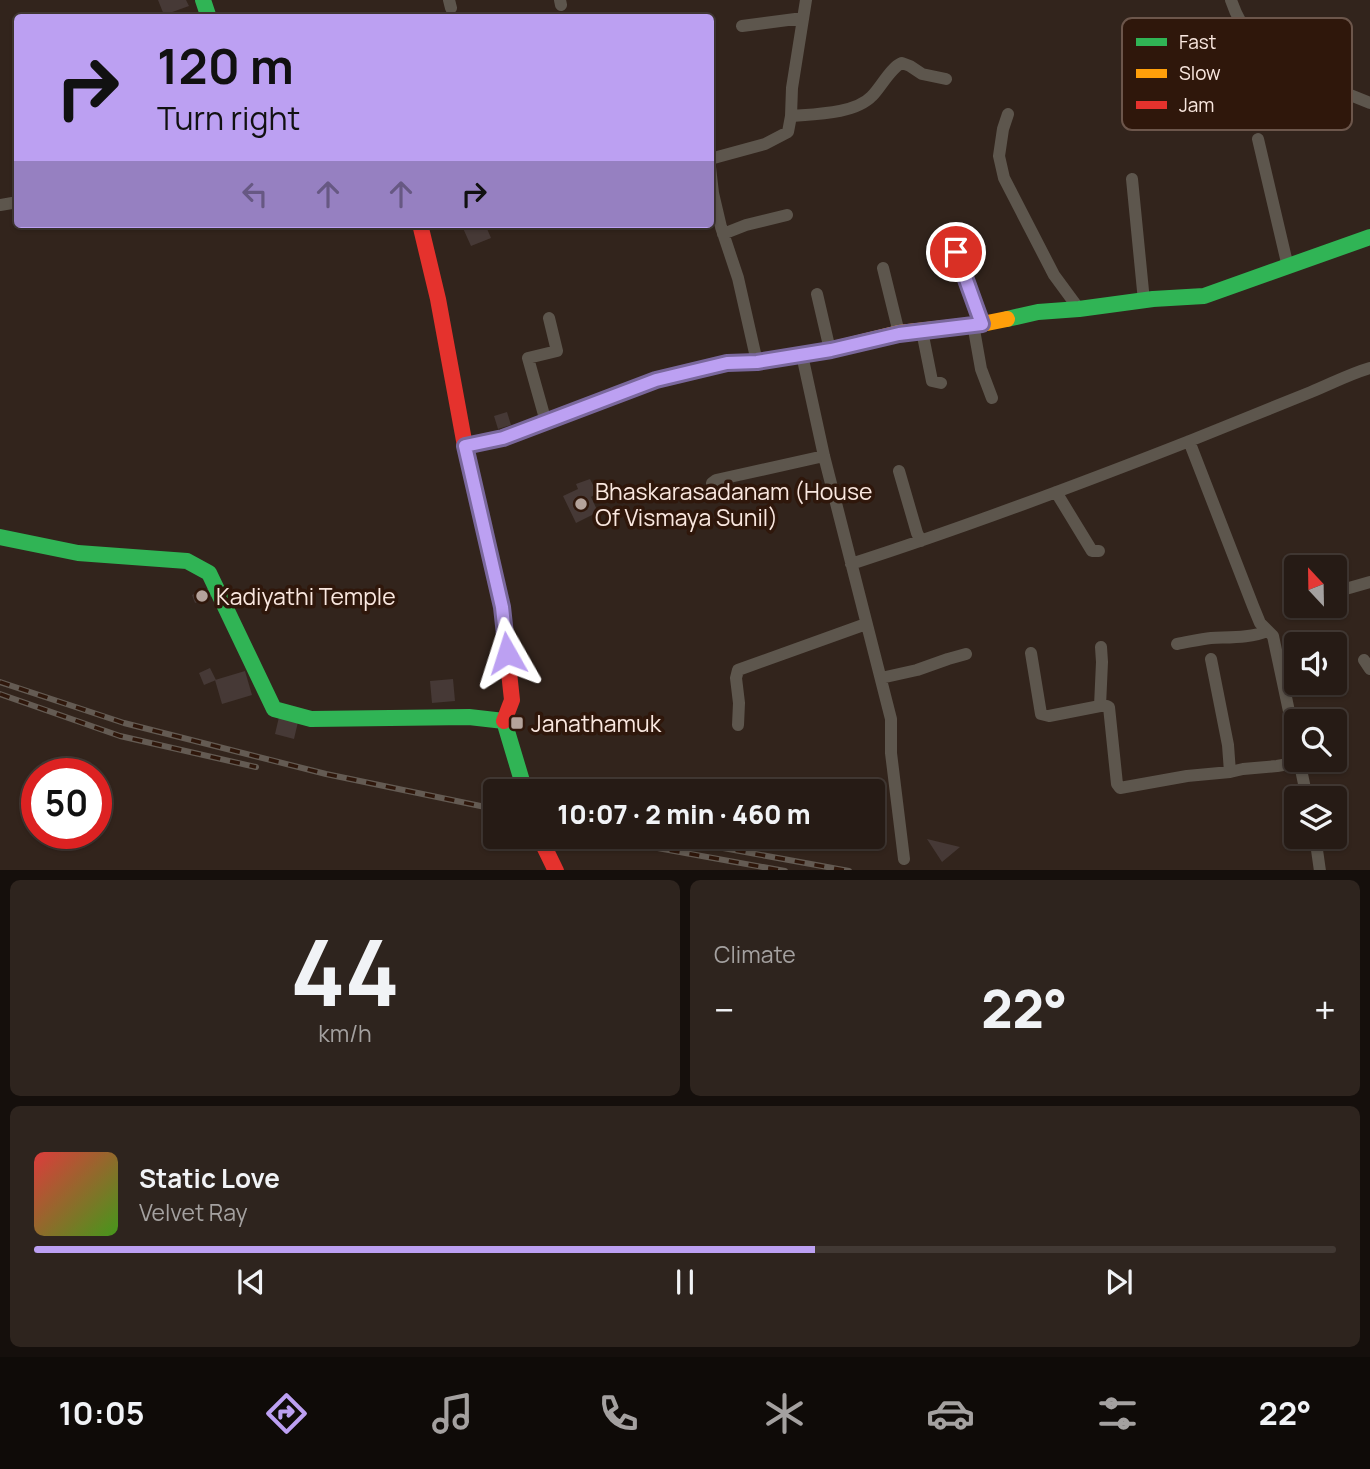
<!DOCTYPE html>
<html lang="en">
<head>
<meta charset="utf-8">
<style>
	body { margin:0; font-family:Manrope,sans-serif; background:#2e241e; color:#f1f3f6; height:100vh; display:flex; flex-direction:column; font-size:26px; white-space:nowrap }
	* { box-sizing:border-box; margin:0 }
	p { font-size:23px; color:#a4a1a0 }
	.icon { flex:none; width:38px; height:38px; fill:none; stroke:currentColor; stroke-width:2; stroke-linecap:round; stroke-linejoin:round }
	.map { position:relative; height:870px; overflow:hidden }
	.details { display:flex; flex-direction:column; gap:10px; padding:10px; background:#150f0c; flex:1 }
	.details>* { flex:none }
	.guide { position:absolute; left:14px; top:14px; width:700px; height:214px; border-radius:7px; box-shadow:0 2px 5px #0004,0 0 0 2px #423934; background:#bca0f2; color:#111; overflow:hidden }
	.needle { width:46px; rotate:338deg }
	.controls { position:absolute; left:1284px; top:555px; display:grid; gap:14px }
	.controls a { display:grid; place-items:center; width:63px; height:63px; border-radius:7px; background:#261b15; box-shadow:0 2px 5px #0004,0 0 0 2px #423934; font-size:35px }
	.speed { position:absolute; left:21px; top:758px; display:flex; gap:14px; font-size:35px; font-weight:700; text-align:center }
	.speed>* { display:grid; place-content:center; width:91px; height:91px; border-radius:50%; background:#261b15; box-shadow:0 2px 5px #0004,0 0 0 2px #423934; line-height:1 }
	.speed .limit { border:10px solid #d22; background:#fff; color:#111 }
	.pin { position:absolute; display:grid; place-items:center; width:60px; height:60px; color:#fff; margin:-30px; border:4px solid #fff; border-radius:50%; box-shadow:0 2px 7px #0007 }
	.me { position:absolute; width:77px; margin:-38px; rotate:354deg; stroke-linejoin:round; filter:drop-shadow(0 0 5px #0008) }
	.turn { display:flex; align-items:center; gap:24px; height:147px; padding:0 28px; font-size:32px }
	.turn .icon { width:91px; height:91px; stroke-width:2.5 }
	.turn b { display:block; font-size:49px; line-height:60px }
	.lanes { display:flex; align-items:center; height:66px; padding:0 28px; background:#0003; justify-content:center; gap:35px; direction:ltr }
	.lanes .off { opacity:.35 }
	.big { font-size:52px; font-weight:800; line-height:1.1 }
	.details .tile { flex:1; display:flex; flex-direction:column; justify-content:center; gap:10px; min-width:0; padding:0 24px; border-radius:10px; background:#2e241e }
	.details .dial { align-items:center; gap:0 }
	.dial b { font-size:91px; line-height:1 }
	.song { display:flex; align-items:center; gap:21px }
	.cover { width:84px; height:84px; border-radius:10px; background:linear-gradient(135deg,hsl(0 70% 55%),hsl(100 70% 35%)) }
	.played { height:7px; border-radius:4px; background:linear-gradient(90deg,#bca0f2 60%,#423934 60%) }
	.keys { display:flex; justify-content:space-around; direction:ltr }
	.heat { display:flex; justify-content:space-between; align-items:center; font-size:38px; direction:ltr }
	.details .tiles { flex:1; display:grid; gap:10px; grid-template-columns:1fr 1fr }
	.tile:last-child { grid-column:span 2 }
	.trip { position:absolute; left:483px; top:779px; width:402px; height:70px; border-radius:7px; background:#261b15; box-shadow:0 2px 5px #0004,0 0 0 2px #423934; font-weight:800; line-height:70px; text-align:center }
	.tabs { display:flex; height:112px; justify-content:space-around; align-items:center; background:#0f0b08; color:#a4a1a0 }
	.tabs .icon { width:49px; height:49px }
	.tabs .active { color:#bca0f2 }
	.tabs b { font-size:32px; color:#f1f3f6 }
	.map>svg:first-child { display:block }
	.building { fill:#463936 }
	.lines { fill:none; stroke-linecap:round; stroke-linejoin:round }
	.street { stroke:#5d564d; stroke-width:12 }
	.fast { stroke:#30b455; stroke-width:16 }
	.slow { stroke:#ff9f0a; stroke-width:16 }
	.jam { stroke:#e5322d; stroke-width:16 }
	.rail-casing { stroke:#645b53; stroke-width:6 }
	.rail { stroke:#2f170b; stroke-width:3.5; stroke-dasharray:10; stroke-linecap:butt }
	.route-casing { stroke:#7a689d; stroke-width:18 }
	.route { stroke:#bca0f2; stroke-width:12 }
	.poi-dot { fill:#b4a39b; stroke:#2f170b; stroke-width:2.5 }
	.labels { text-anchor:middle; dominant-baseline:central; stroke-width:7; stroke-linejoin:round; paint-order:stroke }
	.poi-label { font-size:23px; fill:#fae8e0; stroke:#2f170b; text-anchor:start }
	.key { fill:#2f170b; stroke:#6c564b; stroke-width:2 }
	.key-label { font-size:19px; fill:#fae8e0 }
</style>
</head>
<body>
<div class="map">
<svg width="1370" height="871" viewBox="0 0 1370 871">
	<rect width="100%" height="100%" fill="#32241c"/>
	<path class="building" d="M158 0H186L189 6 164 15Z
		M468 224H485L491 238 471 246 462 226Z
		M507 412 511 425 498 429 494 416Z
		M590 479 597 493 591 497 598 512 576 523 563 496 578 489 576 484Z
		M209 588 212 596 195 603 192 595Z
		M210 668 216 680 204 685 199 673Z
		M245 671 252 695 222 704 215 680Z
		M453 679 455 701 432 703 430 681Z
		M279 717 298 722 294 739 275 734Z
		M927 839 960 847 942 862Z"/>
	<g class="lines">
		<path class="street" d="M449 0 451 8
			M560 0 561 5
			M1231 0C1236 15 1242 27 1253 39L1318 82 1370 103
			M742 26 803 18
			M1008 114 1003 129 999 156 1004 178 1054 275 1079 309
			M791 116 792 88 806 0
			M1258 139 1288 267
			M710 159 765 144 788 132 791 116C814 114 855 114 872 96 881 87 891 67 902 63L910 66 922 74 946 79
			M710 167 713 193 721 227 738 278 757 362
			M1132 179 1144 301
			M0 205 18 202
			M723 234 746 225 787 215
			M956 252 982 324
			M883 268 899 333
			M817 294 830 350
			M973 324 981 369 992 398
			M922 331 932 381 941 383
			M802 355 824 456 891 719V753L904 859
			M546 422 528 358 557 351 549 318
			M1189 441 1253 606 1260 623 1273 636 1297 749
			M899 471 917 533 921 541
			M1056 492 1092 551H1099
			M716 496 712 483 716 480 824 456
			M851 564C966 527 1080 484 1192 440 1232 424 1271 408 1311 392 1331 384 1349 374 1370 368
			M1335 592 1370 582
			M1177 644C1189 642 1200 639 1211 638 1230 637 1250 638 1268 631
			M1031 653 1041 714 1049 716 1100 706H1107L1109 707 1117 784 1120 788 1187 776 1230 772 1243 769 1277 766 1300 762
			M1211 659 1228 745 1230 772
			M1364 660 1370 669
			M881 678 917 670 948 659 966 654
			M1100 706 1102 662 1101 647
			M738 725 739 703 736 678 738 670 866 624
			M1299 760 1307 798
			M1315 836 1320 871"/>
		<path class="fast" d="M203 0 209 18
			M1007 319 1038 312 1079 309 1153 299 1204 296 1370 237
			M0 537 78 553 187 561 209 573 274 709 311 719 469 717 504 721 525 791"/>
		<path class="slow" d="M465 446 503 438 656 380 727 363 757 362 830 350 899 333 982 324 1007 319"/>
		<path class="jam" d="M420 224 438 299 465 446 502 607 512 700 504 721
			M539 836 556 871"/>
		<defs>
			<path id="rail" d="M0 682 124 723 326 774 495 809
				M0 694 120 736 256 767
				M591 836 785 871
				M657 836 849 871"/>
		</defs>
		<use href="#rail" class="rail-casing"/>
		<use href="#rail" class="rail"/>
	</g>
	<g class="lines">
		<defs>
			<path id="route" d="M507 653 502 607 465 446 503 438 656 380 727 363 757 362 831 350 899 334 982 324 956 252"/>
		</defs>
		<use href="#route" class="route-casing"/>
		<use href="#route" class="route"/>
	</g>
	<g class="poi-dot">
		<circle cx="581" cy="504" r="7"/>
		<circle cx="202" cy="596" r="7"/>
		<rect x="510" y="716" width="14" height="14" rx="3.5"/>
	</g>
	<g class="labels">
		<g class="poi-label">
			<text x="595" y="491">Bhaskarasadanam (House<tspan x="595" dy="26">Of Vismaya Sunil)</tspan></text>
			<text x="216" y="596">Kadiyathi Temple</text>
			<text x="531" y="723">Janathamuk</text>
		</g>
	</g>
	<rect x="1122" y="18" width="230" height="112" rx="10" class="key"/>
	<rect x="1136" y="38" width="31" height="8" fill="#30b455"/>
	<rect x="1136" y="69" width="31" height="9" fill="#ff9f0a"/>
	<rect x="1136" y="101" width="31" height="8" fill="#e5322d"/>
	<g class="key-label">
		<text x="1179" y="49">Fast</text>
		<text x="1179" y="80">Slow</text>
		<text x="1179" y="112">Jam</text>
	</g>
</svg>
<div class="controls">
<a><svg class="needle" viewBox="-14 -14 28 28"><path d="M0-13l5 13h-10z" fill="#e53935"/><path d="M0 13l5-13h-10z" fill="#a4a1a0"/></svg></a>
<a><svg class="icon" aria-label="sound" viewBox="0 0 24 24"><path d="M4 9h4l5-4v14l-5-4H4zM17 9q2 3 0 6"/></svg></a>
<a><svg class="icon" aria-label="search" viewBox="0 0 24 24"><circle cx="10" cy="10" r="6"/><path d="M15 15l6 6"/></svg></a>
<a><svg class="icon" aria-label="layers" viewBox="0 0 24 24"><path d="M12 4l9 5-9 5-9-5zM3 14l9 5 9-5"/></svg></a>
</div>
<div class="speed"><div class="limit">50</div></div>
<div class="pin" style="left:956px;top:252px;background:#d93025"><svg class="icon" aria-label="arrive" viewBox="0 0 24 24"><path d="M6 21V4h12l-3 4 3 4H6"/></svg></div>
<svg class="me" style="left:507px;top:653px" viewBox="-20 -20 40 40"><path d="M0-17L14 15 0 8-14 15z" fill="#bca0f2" stroke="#fff" stroke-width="4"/></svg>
<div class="trip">10:07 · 2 min · 460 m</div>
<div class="guide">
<div class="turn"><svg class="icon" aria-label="right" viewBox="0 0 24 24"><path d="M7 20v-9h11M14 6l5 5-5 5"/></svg><div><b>120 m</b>Turn right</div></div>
<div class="lanes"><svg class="icon off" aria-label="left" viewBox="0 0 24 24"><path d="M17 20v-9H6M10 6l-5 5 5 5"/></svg><svg class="icon off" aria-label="ahead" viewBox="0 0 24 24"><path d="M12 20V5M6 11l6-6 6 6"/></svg><svg class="icon off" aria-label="ahead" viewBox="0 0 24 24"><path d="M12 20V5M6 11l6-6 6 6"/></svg><svg class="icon" aria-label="right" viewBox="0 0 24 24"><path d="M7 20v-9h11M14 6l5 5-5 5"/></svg></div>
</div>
</div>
<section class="details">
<div class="tiles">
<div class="tile dial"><b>44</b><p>km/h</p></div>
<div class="tile"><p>Climate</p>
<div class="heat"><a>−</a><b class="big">22°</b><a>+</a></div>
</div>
<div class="tile">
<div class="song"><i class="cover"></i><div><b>Static Love</b><p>Velvet Ray</p></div></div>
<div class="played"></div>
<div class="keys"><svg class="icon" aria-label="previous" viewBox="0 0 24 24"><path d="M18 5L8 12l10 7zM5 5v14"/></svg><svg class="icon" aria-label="pause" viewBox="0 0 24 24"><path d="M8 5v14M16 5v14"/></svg><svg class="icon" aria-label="next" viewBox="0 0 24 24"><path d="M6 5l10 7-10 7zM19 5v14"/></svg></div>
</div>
</div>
</section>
<nav class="tabs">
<b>10:05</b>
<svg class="icon active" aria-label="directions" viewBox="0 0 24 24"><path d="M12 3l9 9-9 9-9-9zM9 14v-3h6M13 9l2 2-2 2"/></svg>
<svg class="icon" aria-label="music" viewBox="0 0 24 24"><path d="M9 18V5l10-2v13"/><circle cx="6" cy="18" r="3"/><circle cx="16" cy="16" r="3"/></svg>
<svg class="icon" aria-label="phone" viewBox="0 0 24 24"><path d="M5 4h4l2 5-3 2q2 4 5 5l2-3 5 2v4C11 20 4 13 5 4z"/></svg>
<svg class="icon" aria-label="climate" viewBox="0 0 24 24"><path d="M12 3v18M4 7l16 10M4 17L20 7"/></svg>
<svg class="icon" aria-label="car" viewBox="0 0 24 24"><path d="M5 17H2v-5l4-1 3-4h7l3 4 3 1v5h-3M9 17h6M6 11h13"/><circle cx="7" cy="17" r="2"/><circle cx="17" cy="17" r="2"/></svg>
<svg class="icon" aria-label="filters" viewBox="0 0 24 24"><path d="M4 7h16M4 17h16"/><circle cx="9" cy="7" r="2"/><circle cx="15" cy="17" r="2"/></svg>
<b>22°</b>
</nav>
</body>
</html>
